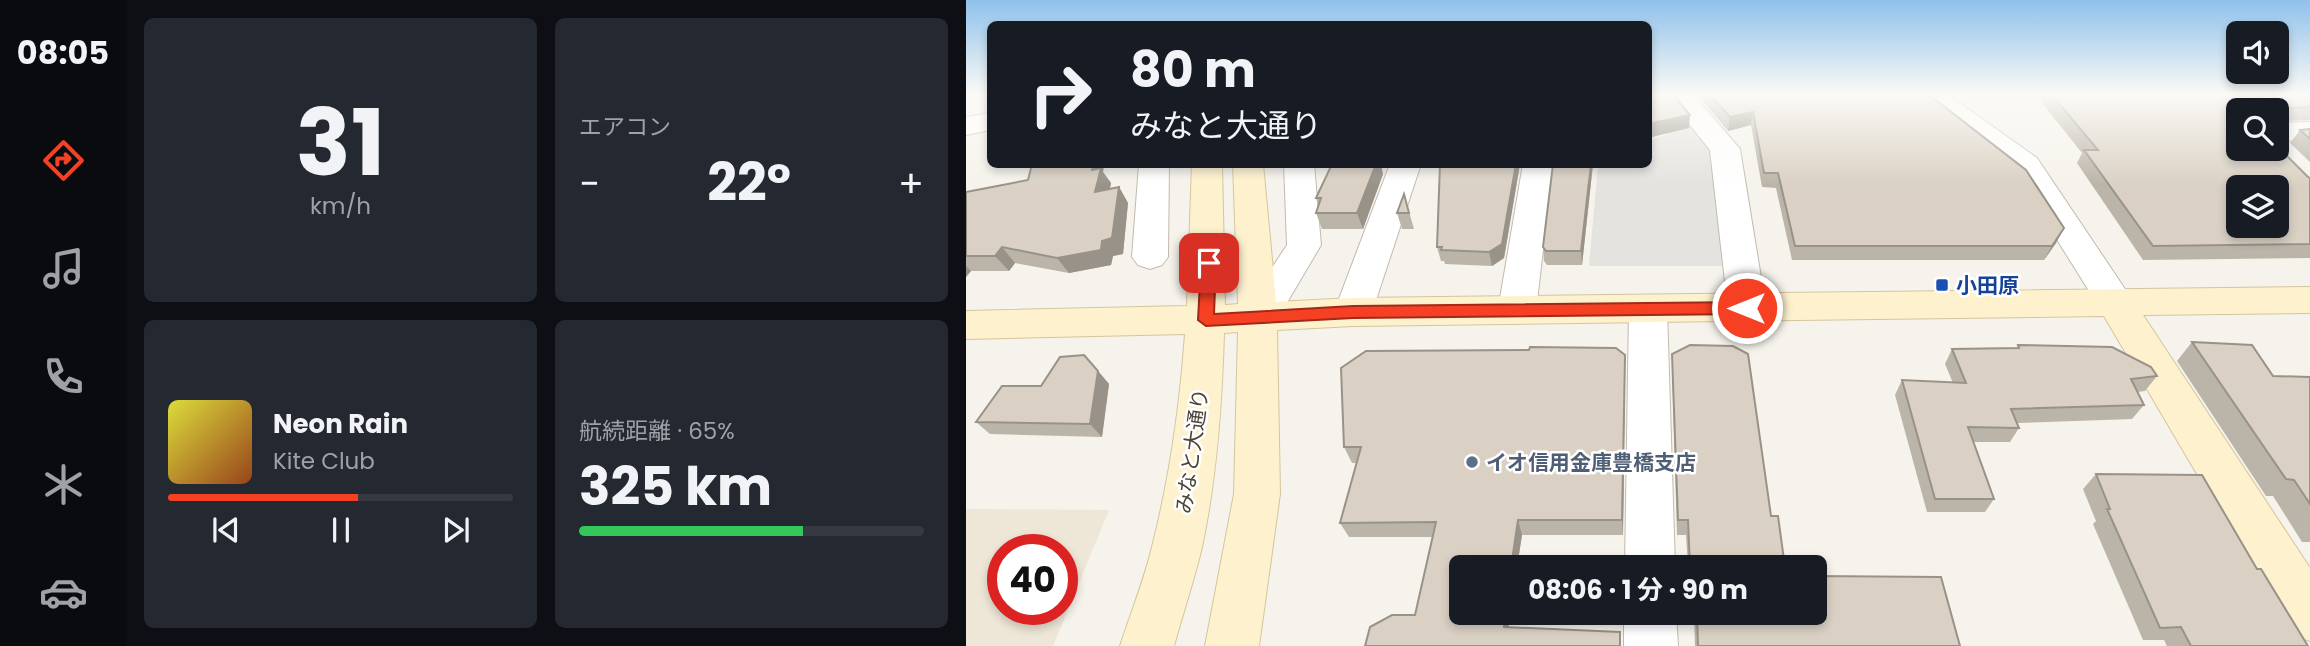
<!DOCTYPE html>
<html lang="ja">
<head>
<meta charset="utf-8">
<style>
	body { margin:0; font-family:Poppins,"Noto Sans JP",sans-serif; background:#242831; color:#f1f3f6; height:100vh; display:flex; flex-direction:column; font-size:26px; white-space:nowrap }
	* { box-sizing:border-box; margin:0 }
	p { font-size:23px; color:#9ea1a6 }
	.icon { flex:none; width:38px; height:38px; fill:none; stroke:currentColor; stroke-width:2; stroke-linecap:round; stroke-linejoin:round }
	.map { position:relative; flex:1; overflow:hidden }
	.drawer { display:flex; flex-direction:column; gap:18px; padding:18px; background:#0d0f14; width:840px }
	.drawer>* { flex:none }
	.guide { position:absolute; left:21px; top:21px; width:665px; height:147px; border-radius:10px; box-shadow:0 4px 10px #0003; background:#171b24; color:#f1f3f6; overflow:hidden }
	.fabs { position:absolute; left:1260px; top:21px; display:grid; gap:14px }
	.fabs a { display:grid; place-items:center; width:63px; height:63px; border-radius:10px; background:#171b24; box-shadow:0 4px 10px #0003; font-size:35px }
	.speed { position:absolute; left:21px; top:534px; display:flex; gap:14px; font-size:35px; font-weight:700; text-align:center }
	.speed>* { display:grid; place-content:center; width:91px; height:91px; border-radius:50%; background:#171b24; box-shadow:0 4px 10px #0003; line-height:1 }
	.speed .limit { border:10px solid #d22; background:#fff; color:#111 }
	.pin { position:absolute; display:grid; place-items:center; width:60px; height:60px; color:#fff; margin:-30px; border-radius:14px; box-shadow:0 4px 10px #0006 }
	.me { position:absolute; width:77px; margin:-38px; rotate:270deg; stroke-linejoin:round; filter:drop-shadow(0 0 5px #0008) }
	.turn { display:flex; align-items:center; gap:24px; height:147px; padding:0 28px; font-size:32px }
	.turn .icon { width:91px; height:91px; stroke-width:2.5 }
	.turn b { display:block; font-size:49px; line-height:60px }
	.big { font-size:52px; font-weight:700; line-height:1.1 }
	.drawer .card { flex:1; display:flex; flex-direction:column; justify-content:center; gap:10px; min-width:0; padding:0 24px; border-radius:10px; background:#242831 }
	.drawer .dial { align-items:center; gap:0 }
	.dial b { font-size:91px; line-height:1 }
	.song { display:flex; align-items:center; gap:21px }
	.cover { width:84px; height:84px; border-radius:10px; background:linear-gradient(135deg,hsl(60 70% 55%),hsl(20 70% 35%)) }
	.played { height:7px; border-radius:4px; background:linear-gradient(90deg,#f64023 55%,#363941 55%) }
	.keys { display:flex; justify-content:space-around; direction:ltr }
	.heat { display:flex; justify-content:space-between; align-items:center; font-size:38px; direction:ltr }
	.charge { height:10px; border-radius:5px; background:linear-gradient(90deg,#34c759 65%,#363941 0) }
	.drawer .tiles { flex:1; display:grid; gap:18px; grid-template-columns:repeat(2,1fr) }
	.trip { position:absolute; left:483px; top:555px; width:378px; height:70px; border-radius:10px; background:#171b24; box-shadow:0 4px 10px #0003; font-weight:700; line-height:70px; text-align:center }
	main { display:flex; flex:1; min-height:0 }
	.tab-bar { display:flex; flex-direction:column; width:126px; justify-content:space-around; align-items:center; background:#090b0e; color:#9ea1a6 }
	.tab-bar .icon { width:49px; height:49px }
	.tab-bar .selected { color:#f64023 }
	.tab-bar b { font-size:32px; color:#f1f3f6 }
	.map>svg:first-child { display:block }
	.education { fill:#eee7d7; fill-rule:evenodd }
	.parking { fill:#e5e3e0 }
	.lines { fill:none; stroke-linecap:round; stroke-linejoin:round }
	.street-casing { stroke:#c1baae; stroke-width:2 }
	.secondary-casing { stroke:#d4c59d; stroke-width:2 }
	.street { fill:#fff; fill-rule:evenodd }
	.secondary { fill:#fef2ce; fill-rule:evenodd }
	.wall { fill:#bbb4a9 }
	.shaded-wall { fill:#999289 }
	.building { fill:#dad1c4; stroke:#999289; stroke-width:2; fill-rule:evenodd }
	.route { fill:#f64023; stroke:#a02a17; stroke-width:2 }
	.transit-dot { fill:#1a4fb4; stroke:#fff; stroke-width:2.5 }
	.service-dot { fill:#5c6f8a; stroke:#fff; stroke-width:2.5 }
	.labels { text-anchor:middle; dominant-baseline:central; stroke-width:5; stroke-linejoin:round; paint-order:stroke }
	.transit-label { font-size:21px; font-weight:bold; fill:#164399; stroke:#fff; text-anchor:start }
	.street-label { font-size:21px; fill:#4a4439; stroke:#fff }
	.service-label { font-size:21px; font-weight:bold; fill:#4e5e75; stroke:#fff; text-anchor:start }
</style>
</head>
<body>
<main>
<nav class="tab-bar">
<b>08:05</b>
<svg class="icon selected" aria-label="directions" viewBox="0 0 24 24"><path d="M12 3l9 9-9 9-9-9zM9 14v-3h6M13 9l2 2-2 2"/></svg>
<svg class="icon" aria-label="music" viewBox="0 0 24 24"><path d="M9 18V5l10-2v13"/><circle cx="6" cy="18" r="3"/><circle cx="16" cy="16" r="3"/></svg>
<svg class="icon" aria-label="phone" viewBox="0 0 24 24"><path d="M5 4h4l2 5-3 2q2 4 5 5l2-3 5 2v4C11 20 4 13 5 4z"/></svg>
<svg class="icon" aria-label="climate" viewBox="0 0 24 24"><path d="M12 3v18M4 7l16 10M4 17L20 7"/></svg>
<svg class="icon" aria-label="car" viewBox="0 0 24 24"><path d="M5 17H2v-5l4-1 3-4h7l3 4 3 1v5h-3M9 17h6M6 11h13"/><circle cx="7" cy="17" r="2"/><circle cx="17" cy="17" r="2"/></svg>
</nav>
<section class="drawer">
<div class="tiles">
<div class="card dial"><b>31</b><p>km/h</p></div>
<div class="card"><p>エアコン</p>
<div class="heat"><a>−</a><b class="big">22°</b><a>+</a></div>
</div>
<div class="card">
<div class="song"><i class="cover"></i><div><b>Neon Rain</b><p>Kite Club</p></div></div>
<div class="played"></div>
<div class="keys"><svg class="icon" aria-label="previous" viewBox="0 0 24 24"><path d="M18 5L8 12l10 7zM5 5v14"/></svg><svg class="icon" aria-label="pause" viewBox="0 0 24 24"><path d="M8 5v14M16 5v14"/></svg><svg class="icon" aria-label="next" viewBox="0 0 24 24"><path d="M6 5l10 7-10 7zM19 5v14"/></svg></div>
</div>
<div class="card"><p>航続距離 · 65%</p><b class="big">325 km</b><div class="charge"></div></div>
</div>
</section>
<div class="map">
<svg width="1344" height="646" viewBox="0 0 1344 646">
	<rect width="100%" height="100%" fill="#f6f3ec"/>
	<path class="education" d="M0 509 143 510 87 646H0ZM37 550H96V609H37Z"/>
	<path class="parking" d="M712 110 749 150 762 266H623L632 165 682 164 683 140 701 135 685 115Z"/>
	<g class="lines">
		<defs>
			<path id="street" d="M699 94H727L774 149 800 308 794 318 781 322 768 318 762 308 744 150Z
				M950 94H981L1071 158 1161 292 1167 301 1161 310 1148 314 1135 310 1048 171Z
				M24 113V130L0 135V117Z
				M1344 122V140L1311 141V123Z
				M173 164H203L202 257 196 265 184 269 172 265 166 257Z
				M318 164H348L355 245 306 328 292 332 278 328 273 318 321 245Z
				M424 164H455L406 312 400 322 387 326 374 322 368 312Z
				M557 164H587L570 310 564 320 551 324 538 320 532 310Z
				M682 295 695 299 701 309 709 567H659L663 309 669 299Z
				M658 612H710L712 646H658Z"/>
			<path id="secondary" d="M226 164H256L259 305 272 304 267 164H297L310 302 387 298 1344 287V313L1177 315 1344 568V641L1325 634 1138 316 387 326 311 330 314 494 293 646H239L268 494 272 332 258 333C256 404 251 477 236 547 228 581 217 613 208 646H154C165 612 179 578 187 543 204 475 214 404 219 334L0 339V311L221 306Z"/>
		</defs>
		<use href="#street" class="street-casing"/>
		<use href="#secondary" class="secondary-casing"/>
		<use href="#street" class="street"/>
		<use href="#secondary" class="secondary"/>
	</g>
	<path class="wall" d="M731 94H962L1090 243 1078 260H826L810 188 796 187 785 125 762 131Z
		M1069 94H1256L1270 109 1276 110 1280 104 1270 94H1344V120L1318 121V133L1311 143V110H1272L1342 177 1344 178V258L1177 260 1111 163 1116 153Z
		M1344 129V162L1324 143 1334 130Z
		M66 164H138L137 172 145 183 144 189 153 187 162 203 157 254 147 256 145 265 103 273 49 263 43 271H5L0 277V192L62 180Z
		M474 164H554L538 258 526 266 479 264 478 261H475L471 247Z
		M587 164H627L616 265H581L578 261 577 247Z
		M417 174 397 229H356L350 213 352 205 350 198Z
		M438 194 448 229H436L431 213Z
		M1226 342 1307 376 1344 377V542H1336L1307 496H1300L1211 361Z
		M1052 345 1191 376 1179 391 1171 392 1178 405 1166 419 1051 423 1053 428 1044 442H1007L1028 499 1019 512H961L929 395 936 380 987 383 979 364 986 349 1051 348Z
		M706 354 805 516 819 567H722L720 535H711L706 370Z
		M132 371 143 384 136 437 24 434 10 422 75 386Z
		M659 372 657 535H556L542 624 543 628 654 632 655 646H399L449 615 467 537H383L374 523 391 463H386L378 447Z
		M1130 474 1291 569 1342 646H1201L1198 640H1177L1127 524 1130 521 1117 489Z
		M724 612H849L994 646H729L728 618H724Z"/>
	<path class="shaded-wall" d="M787 112 785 125 762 131 764 117Z
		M724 115 723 128 682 138V124Z
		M127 164H138L137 172 145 183 139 208 129 192 126 170Z
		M410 164H415L417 174 397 229 391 213Z
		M550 164H554L538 258 526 266 523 252Z
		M625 164H627L616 265 615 251Z
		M153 187 162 203 157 254 147 256 145 265 103 273 91 258Z
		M1098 228 1090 243 1078 260 1086 246Z
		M36 247 49 263 43 271 29 256Z
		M0 266 5 271 0 277Z
		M659 355V372L657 535 656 520Z
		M132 371 143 384 136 437 124 424Z
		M552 520 556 535 551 567H545Z
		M537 612H544L542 624 544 629 538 627Z"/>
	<path class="building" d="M682 94H707L724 115 682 124Z
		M743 94H962L1060 170 1098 228 1086 246H829L812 173H798L787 112 764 117Z
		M1085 94H1256L1270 109 1277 110H1272V149H1311V146L1342 177 1344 178V244L1187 246 1118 150H1132ZM1272 187H1311V226H1272Z
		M1293 94H1344V107L1319 108 1318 133H1311V110H1283V100L1296 97Z
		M1344 129V139L1334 130Z
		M66 164H127L126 170 135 168 129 192 153 187 146 238 136 241 135 250 91 258 36 247 29 256H0V192L62 180Z
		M366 164H410L391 213H350L355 198H350Z
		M474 164H550L536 244 523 252 475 250 476 247H471Z
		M587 164H625L615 251H580L577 247Z
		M438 194 443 213H431Z
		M1226 342 1286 345 1307 376 1344 377V504L1328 480 1320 479Z
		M724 345 767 346 782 354 805 516H812L819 567H724L722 520H712L706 354Z
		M1052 345 1146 347 1185 367 1191 376 1165 379 1178 405 1045 409 1053 428 1002 427 1028 499H969L936 380 1000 383 986 349 1053 348Z
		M564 347 650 348 659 355 656 520H552L545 567H495V612H537L536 616H539L538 627 654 632V646H399L404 627 426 615H449L470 522 374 523 395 447H378L375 368 400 351 563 350Z
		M118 355 132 371 124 424 10 422 36 386H75L94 357Z
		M1130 474 1236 475 1291 569H1295L1342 646H1225L1215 627 1194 628 1141 509H1144Z
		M849 576 975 577 994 646H732L731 612H849Z"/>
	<linearGradient id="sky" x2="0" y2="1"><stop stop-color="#8fc1eb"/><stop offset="0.51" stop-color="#fbfaf6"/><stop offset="1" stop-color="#fbfaf6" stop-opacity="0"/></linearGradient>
	<rect width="1344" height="185" fill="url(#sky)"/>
	<path class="route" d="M243 258 250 263 248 314 387 306 781 302 788 308 781 314 387 318 240 326 232 320 235 263Z"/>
	<rect class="transit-dot" x="969" y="278" width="14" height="14" rx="3.5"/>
	<circle class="service-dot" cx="506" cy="462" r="7"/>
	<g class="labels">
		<g class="transit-label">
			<text x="990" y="285">小田原</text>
		</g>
		<g class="street-label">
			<text transform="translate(226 451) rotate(-82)">みなと大通り</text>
		</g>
		<g class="service-label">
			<text x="520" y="462">イオ信用金庫豊橋支店</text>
		</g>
	</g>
</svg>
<div class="fabs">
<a><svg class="icon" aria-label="sound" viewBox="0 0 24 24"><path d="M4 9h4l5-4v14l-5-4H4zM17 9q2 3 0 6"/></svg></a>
<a><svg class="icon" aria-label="search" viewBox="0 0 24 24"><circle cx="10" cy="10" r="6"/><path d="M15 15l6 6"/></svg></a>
<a><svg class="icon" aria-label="layers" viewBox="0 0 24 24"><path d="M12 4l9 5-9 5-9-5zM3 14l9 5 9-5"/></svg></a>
</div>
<div class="speed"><div class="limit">40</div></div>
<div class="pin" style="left:243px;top:263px;background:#d93025"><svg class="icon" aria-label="arrive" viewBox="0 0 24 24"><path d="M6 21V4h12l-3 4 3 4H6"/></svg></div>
<svg class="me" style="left:781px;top:308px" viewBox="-20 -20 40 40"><circle r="17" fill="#f64023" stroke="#fff" stroke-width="3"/><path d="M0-11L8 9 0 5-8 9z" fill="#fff"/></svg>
<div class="trip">08:06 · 1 分 · 90 m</div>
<div class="guide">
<div class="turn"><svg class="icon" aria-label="right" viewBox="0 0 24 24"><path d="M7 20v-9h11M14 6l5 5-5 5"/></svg><div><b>80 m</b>みなと大通り</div></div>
</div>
</div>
</main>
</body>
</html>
